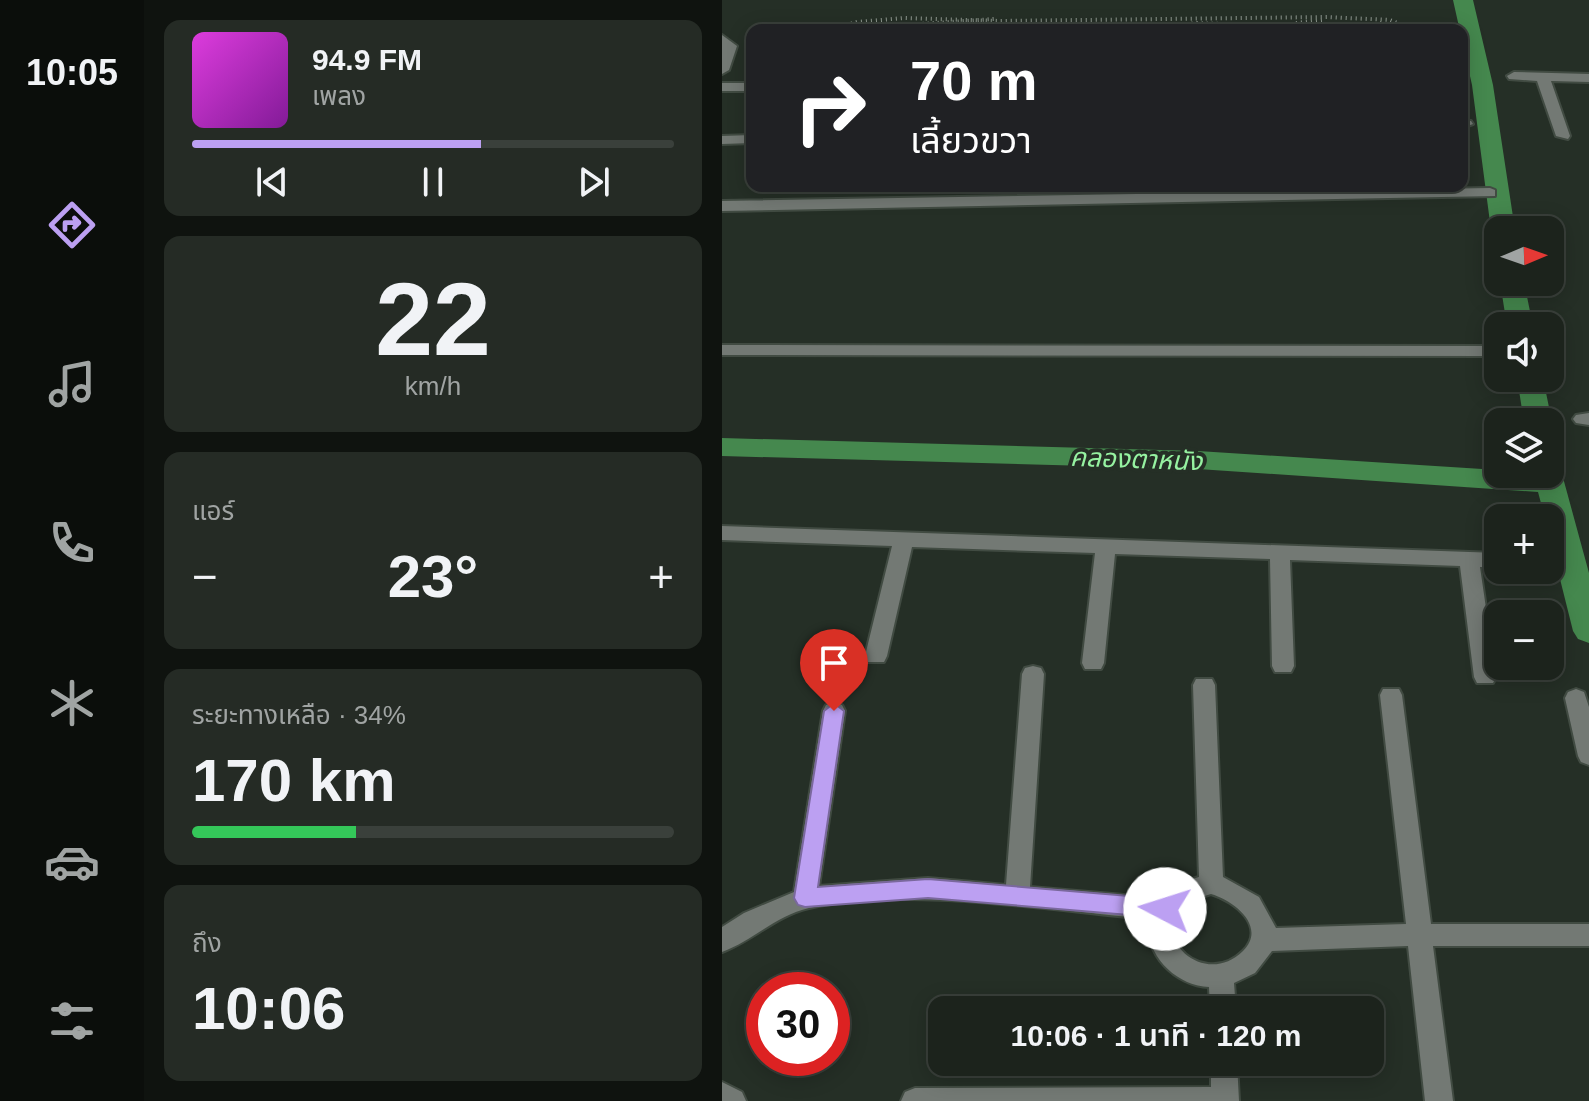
<!DOCTYPE html>
<html lang="th">
<head>
<meta charset="utf-8">
<style>
	body { margin:0; font-family:Arial,"Noto Sans Thai",sans-serif; background:#252b25; color:#f1f3f6; height:100vh; display:flex; flex-direction:column; font-size:30px; white-space:nowrap }
	* { box-sizing:border-box; margin:0 }
	p { font-size:26px; color:#a0a4a3 }
	.icon { flex:none; width:44px; height:44px; fill:none; stroke:currentColor; stroke-width:2; stroke-linecap:round; stroke-linejoin:round }
	.map { position:relative; flex:1; overflow:hidden }
	.side { display:flex; flex-direction:column; gap:20px; padding:20px; background:#0f130f; width:578px }
	.side>* { flex:none }
	.guide { position:absolute; left:24px; top:24px; width:722px; height:168px; border-radius:16px; box-shadow:0 4px 20px #0003,0 0 0 2px #3a403b; background:#202124; color:#fff; overflow:hidden }
	.needle { width:52px; rotate:88deg }
	.buttons { position:absolute; left:762px; top:216px; display:grid; gap:16px }
	.buttons a { display:grid; place-items:center; width:80px; height:80px; border-radius:16px; background:#1c231c; box-shadow:0 4px 20px #0003,0 0 0 2px #3a403b; font-size:40px }
	.speed { position:absolute; left:24px; top:972px; display:flex; gap:16px; font-size:40px; font-weight:700; text-align:center }
	.speed>* { display:grid; place-content:center; width:104px; height:104px; border-radius:50%; background:#1c231c; box-shadow:0 4px 20px #0003,0 0 0 2px #3a403b; line-height:1 }
	.speed .limit { border:12px solid #d22; background:#fff; color:#111 }
	.pin { position:absolute; display:grid; place-items:center; width:68px; height:68px; color:#fff; margin:-82px -34px; border-radius:50% 50% 50% 0; rotate:-45deg; box-shadow:0 0 8px #0007 }
	.pin .icon { rotate:45deg }
	.me { position:absolute; width:88px; margin:-44px; rotate:275deg; stroke-linejoin:round; filter:drop-shadow(0 0 6px #0008) }
	.turn { display:flex; align-items:center; gap:28px; height:168px; padding:0 32px; font-size:36px }
	.turn .icon { width:104px; height:104px; stroke-width:2.5 }
	.turn b { display:block; font-size:56px; line-height:68px }
	.big { font-size:60px; font-weight:600; line-height:1.1 }
	.side .card { flex:1; display:flex; flex-direction:column; justify-content:center; gap:12px; min-width:0; padding:0 28px; border-radius:16px; background:#252b25 }
	.side .dial { align-items:center; gap:0 }
	.dial b { font-size:104px; line-height:1 }
	.song { display:flex; align-items:center; gap:24px }
	.cover { width:96px; height:96px; border-radius:12px; background:linear-gradient(135deg,hsl(300 70% 55%),hsl(290 70% 35%)) }
	.played { height:8px; border-radius:4px; background:linear-gradient(90deg,#bca0f2 60%,#3a403b 60%) }
	.keys { display:flex; justify-content:space-around; direction:ltr }
	.heat { display:flex; justify-content:space-between; align-items:center; font-size:44px; direction:ltr }
	.charge { height:12px; border-radius:6px; background:linear-gradient(90deg,#34c759 34%,#3a403b 0) }
	.trip { position:absolute; left:206px; top:996px; width:456px; height:80px; border-radius:16px; background:#1c231c; box-shadow:0 4px 20px #0003,0 0 0 2px #3a403b; font-weight:600; line-height:80px; text-align:center }
	main { display:flex; flex:1; min-height:0 }
	.tabs { display:flex; flex-direction:column; width:144px; justify-content:space-around; align-items:center; background:#0b0e0b; color:#a0a4a3 }
	.tabs .icon { width:56px; height:56px }
	.tabs .active { color:#bca0f2 }
	.tabs b { font-size:36px; color:#f1f3f6 }
	.map>svg:first-child { display:block }
	.lines { fill:none; stroke-linecap:round; stroke-linejoin:round }
	.canal { fill:#45884e; fill-rule:evenodd }
	.minor-casing { stroke:#414b42; stroke-width:4 }
	.path { stroke:#919a92; stroke-width:4; stroke-dasharray:1 4; stroke-linecap:butt }
	.minor { fill:#737974; fill-rule:evenodd }
	.path-bridge { stroke:#919a92; stroke-width:4; stroke-dasharray:1 4; stroke-linecap:butt }
	.route { fill:#bca0f2; stroke:#7a689d; stroke-width:2 }
	.labels { text-anchor:middle; dominant-baseline:central; stroke-width:8; stroke-linejoin:round; paint-order:stroke }
	.water-label { font-size:26px; font-style:italic; fill:#96f2a1; stroke:#252f26 }
</style>
</head>
<body>
<main>
<nav class="tabs">
<b>10:05</b>
<svg class="icon active" aria-label="directions" viewBox="0 0 24 24"><path d="M12 3l9 9-9 9-9-9zM9 14v-3h6M13 9l2 2-2 2"/></svg>
<svg class="icon" aria-label="music" viewBox="0 0 24 24"><path d="M9 18V5l10-2v13"/><circle cx="6" cy="18" r="3"/><circle cx="16" cy="16" r="3"/></svg>
<svg class="icon" aria-label="phone" viewBox="0 0 24 24"><path d="M5 4h4l2 5-3 2q2 4 5 5l2-3 5 2v4C11 20 4 13 5 4z"/></svg>
<svg class="icon" aria-label="climate" viewBox="0 0 24 24"><path d="M12 3v18M4 7l16 10M4 17L20 7"/></svg>
<svg class="icon" aria-label="car" viewBox="0 0 24 24"><path d="M5 17H2v-5l4-1 3-4h7l3 4 3 1v5h-3M9 17h6M6 11h13"/><circle cx="7" cy="17" r="2"/><circle cx="17" cy="17" r="2"/></svg>
<svg class="icon" aria-label="filters" viewBox="0 0 24 24"><path d="M4 7h16M4 17h16"/><circle cx="9" cy="7" r="2"/><circle cx="15" cy="17" r="2"/></svg>
</nav>
<section class="side">
<div class="card">
<div class="song"><i class="cover"></i><div><b>94.9 FM</b><p>เพลง</p></div></div>
<div class="played"></div>
<div class="keys"><svg class="icon" aria-label="previous" viewBox="0 0 24 24"><path d="M18 5L8 12l10 7zM5 5v14"/></svg><svg class="icon" aria-label="pause" viewBox="0 0 24 24"><path d="M8 5v14M16 5v14"/></svg><svg class="icon" aria-label="next" viewBox="0 0 24 24"><path d="M6 5l10 7-10 7zM19 5v14"/></svg></div>
</div>
<div class="card dial"><b>22</b><p>km/h</p></div>
<div class="card"><p>แอร์</p>
<div class="heat"><a>−</a><b class="big">23°</b><a>+</a></div>
</div>
<div class="card"><p>ระยะทางเหลือ · 34%</p><b class="big">170 km</b><div class="charge"></div></div>
<div class="card"><p>ถึง</p><b class="big">10:06</b></div>
</section>
<div class="map">
<svg width="867" height="1101" viewBox="0 0 867 1101">
	<rect width="100%" height="100%" fill="#252f26"/>
	<g class="lines">
		<path class="canal" d="M731 0H751L771 85 793 230H776V236L769 230 750 85Z
			M778 282H802L811 326H785Z
			M795 378H821L830 422 828 425 802 422Z
			M0 438 476 451 776 470V474H828V465L836 467 840 474 867 573V643L856 639 851 631 828 539V518H823L816 492 476 469 0 456Z"/>
		<defs>
			<path id="minor" d="M0 35 15 46 7 70 0 74Z
				M792 72 867 74V82L829 81 848 136 846 139 834 136 815 81 787 79 785 76Z
				M0 83H30V91H0Z
				M740 120 749 121 751 124 740 128Z
				M30 135V143L0 144V136Z
				M768 188 773 190V196L0 211V201Z
				M0 345 776 346V356L0 355Z
				M867 413V425L854 423 851 419 854 415Z
				M0 526 776 553V567H758L774 677 771 683H755L752 677 738 566 568 560 572 666 569 672H553L550 666 548 559 393 554 382 663 379 669H363L360 663 373 553 190 547 165 656 162 662H146L143 656 170 546 0 540Z
				M311 666 319 668 322 674 308 887 437 898 450 885 477 877 471 685 474 679H490L493 685 501 877 537 897 554 928 684 924 658 695 661 689H677L680 695 709 924H867V946H711L731 1101H703L686 946 550 951 533 973 512 983 514 1010H488L487 987C454 986 420 953 428 919 325 910 187 886 87 908 55 915 30 941 0 952V927L22 913 72 892 101 711 104 705 112 702 120 705 123 711 97 886 206 878 284 885 300 674 303 668ZM489 894C513 901 545 927 521 951 477 995 407 918 489 894Z
				M854 689 862 692 867 707V765L859 762 856 756 843 698 846 692Z
				M489 1062H515L517 1101H179L183 1092 193 1088 489 1087Z
				M0 1082 20 1092 24 1101H0Z"/>
		</defs>
		<use href="#minor" class="minor-casing"/>
		<path class="path" d="M658 22 677 30
			M574 23 600 20
			M105 30 135 22 182 18 278 21 605 17 668 20 693 30
			M111 30 272 19
			M246 30 265 25 288 30
			M258 30H278
			M410 30 475 23 647 30"/>
		<use href="#minor" class="minor"/>
		<path class="path-bridge" d="M284 30H367"/>
	</g>
	<path class="route" d="M112 703 122 711 96 887 206 879 443 899 451 902 454 909 451 916 443 918 206 898 83 907 76 905 72 898 102 711Z"/>
	<g class="labels">
		<g class="water-label">
			<text transform="translate(414 459) rotate(2)">คลองตาหนัง</text>
		</g>
	</g>
</svg>
<div class="buttons">
<a><svg class="needle" viewBox="-14 -14 28 28"><path d="M0-13l5 13h-10z" fill="#e53935"/><path d="M0 13l5-13h-10z" fill="#a0a4a3"/></svg></a>
<a><svg class="icon" aria-label="sound" viewBox="0 0 24 24"><path d="M4 9h4l5-4v14l-5-4H4zM17 9q2 3 0 6"/></svg></a>
<a><svg class="icon" aria-label="layers" viewBox="0 0 24 24"><path d="M12 4l9 5-9 5-9-5zM3 14l9 5 9-5"/></svg></a>
<a>+</a>
<a>−</a>
</div>
<div class="speed"><div class="limit">30</div></div>
<div class="pin" style="left:112px;top:711px;background:#d93025"><svg class="icon" aria-label="arrive" viewBox="0 0 24 24"><path d="M6 21V4h12l-3 4 3 4H6"/></svg></div>
<svg class="me" style="left:443px;top:909px" viewBox="-20 -20 40 40"><circle r="19" fill="#fff"/><path d="M0-13L10 11 0 6-10 11z" fill="#bca0f2"/></svg>
<div class="trip">10:06 · 1 นาที · 120 m</div>
<div class="guide">
<div class="turn"><svg class="icon" aria-label="right" viewBox="0 0 24 24"><path d="M7 20v-9h11M14 6l5 5-5 5"/></svg><div><b>70 m</b>เลี้ยวขวา</div></div>
</div>
</div>
</main>
</body>
</html>
